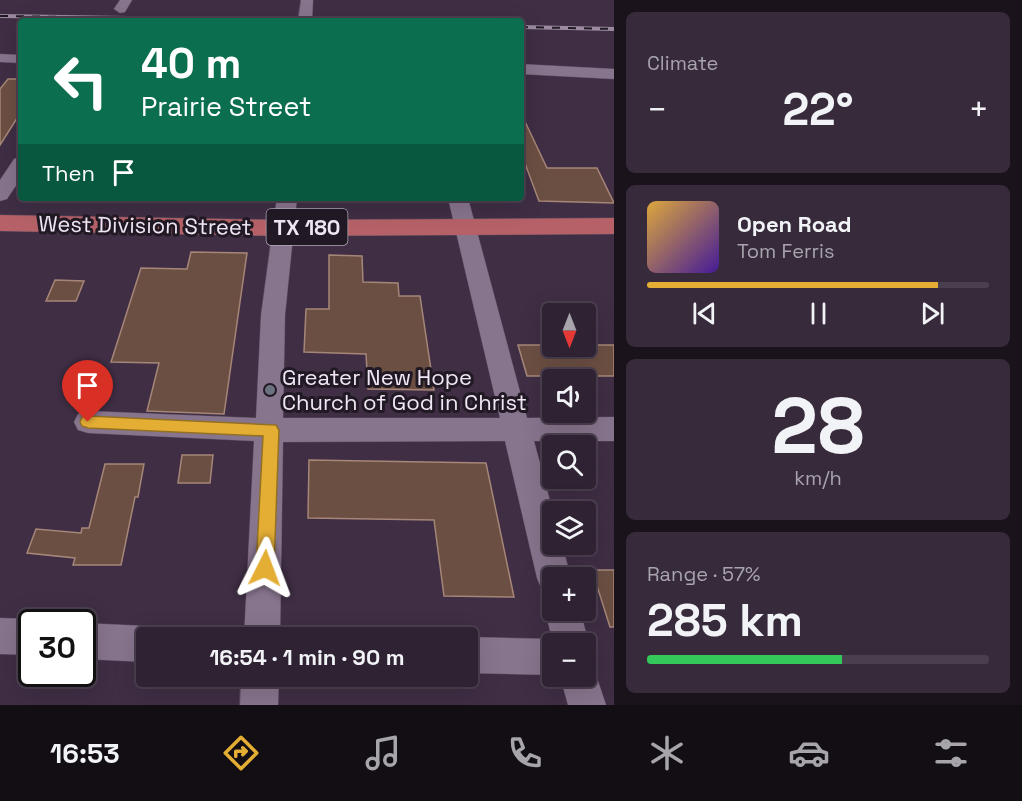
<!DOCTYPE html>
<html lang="en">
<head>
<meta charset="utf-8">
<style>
	body { margin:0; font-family:"Space Grotesk",sans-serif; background:#372a3b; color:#f1f3f6; height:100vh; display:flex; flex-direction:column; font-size:22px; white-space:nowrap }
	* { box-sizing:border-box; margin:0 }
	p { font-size:20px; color:#a7a4ac }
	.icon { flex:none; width:33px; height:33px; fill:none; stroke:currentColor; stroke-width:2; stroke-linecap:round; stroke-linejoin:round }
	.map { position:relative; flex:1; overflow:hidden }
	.sheet { display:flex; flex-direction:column; gap:12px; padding:12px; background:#1a131c; width:408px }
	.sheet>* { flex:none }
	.hud { position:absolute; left:18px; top:18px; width:506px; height:183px; border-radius:6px; box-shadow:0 6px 24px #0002,0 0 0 2px #4a3f4e; background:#0b6e4f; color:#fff; overflow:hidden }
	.needle { width:39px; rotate:180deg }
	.buttons { position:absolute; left:542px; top:303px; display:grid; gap:12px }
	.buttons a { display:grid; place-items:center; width:54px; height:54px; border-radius:6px; background:#2f2233; box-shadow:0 6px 24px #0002,0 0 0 2px #4a3f4e; font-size:30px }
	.speed { position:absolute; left:18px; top:609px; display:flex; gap:12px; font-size:30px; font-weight:700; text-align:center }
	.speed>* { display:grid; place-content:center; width:78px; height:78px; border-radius:50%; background:#2f2233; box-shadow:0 6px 24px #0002,0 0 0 2px #4a3f4e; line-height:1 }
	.speed .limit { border:3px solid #111; border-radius:9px; background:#fff; color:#111 }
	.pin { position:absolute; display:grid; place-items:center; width:51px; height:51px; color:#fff; margin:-62px -26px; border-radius:50% 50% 50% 0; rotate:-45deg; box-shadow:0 0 6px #0007 }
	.pin .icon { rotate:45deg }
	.me { position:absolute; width:66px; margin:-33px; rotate:3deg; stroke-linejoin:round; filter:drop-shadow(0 0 4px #0008) }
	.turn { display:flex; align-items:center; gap:21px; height:126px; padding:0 24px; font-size:27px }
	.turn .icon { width:78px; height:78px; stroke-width:2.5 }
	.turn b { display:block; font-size:42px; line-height:51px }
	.then { display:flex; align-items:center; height:57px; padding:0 24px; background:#0003; gap:12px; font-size:22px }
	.big { font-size:45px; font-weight:700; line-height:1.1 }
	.sheet .card { flex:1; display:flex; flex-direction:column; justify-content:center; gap:9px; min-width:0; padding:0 21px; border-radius:9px; background:#372a3b }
	.sheet .dial { align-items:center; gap:0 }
	.dial b { font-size:78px; line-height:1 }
	.song { display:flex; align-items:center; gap:18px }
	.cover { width:72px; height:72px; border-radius:9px; background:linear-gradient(135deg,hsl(40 70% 55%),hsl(260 70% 35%)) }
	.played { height:6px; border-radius:3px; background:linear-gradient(90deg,#e4ae35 85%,#4a3f4e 85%) }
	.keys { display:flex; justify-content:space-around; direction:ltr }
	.heat { display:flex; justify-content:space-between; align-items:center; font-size:33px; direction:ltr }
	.charge { height:9px; border-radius:4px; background:linear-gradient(90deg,#34c759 57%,#4a3f4e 0) }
	.trip { position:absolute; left:136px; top:627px; width:342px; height:60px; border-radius:6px; background:#2f2233; box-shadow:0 6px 24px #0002,0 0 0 2px #4a3f4e; font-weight:700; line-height:60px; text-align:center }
	.menu { display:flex; height:96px; justify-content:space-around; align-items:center; background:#130e14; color:#a7a4ac }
	.menu .icon { width:42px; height:42px }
	.menu .on { color:#e4ae35 }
	.menu b { font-size:27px; color:#f1f3f6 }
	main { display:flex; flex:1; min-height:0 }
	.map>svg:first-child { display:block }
	.building { fill:#6c4f43; stroke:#a68678; stroke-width:1.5 }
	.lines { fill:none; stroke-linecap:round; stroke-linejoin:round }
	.minor-casing { stroke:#5a4c5f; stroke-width:1 }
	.major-casing { stroke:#5a4c5f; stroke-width:1 }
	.minor { fill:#87748d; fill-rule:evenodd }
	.major { fill:#b56167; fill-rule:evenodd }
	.rail-casing { stroke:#9a8c9e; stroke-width:4 }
	.rail { stroke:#211a24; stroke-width:2; stroke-dasharray:8; stroke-linecap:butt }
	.route { fill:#e4ae35; stroke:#947122; stroke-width:1.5 }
	.worship-dot { fill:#6b7280; stroke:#211a24; stroke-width:2 }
	.labels { text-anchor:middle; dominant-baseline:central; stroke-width:6; stroke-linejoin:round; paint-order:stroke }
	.shield { fill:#211a24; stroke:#b3a9b6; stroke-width:1.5 }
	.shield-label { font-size:21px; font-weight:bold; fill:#f1e6f4 }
	.street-label { font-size:22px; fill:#f1e6f4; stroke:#211a24 }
	.poi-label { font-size:22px; fill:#f1e6f4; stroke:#211a24; text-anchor:start }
</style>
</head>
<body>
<main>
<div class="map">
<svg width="614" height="705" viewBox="0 0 614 705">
	<rect width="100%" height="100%" fill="#3f2e44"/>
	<path class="building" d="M8 79H21V112L0 145V89Z
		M520 111 547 168H597L614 203 539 201 520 150Z
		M191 252 247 253 224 414 147 411 159 363 111 362 141 268 187 269Z
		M329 255 362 256 363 282 398 283 399 296H420L434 390 368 389 366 354 304 352 306 309H329Z
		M55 280 84 281 76 301H46Z
		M518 345H614V376H527Z
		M182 455H213L210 483H178Z
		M309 460 486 463 514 597 444 596 434 520 308 518Z
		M105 464H144L138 497H135L121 565H73L75 558 27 553 36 529 81 533 82 528H89Z
		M592 570H614V627H610Z"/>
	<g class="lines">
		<defs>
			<path id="minor" d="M120 0H132L125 12 120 13 114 9Z
				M301 0H313L312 21H298Z
				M0 54 21 55V63L0 62Z
				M520 64 614 69V79L520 74Z
				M21 157V178L7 199 0 201V180L14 159Z
				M277 198H297L285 315 283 418H500L448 198H468L527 418 614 417V441H534L553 512 552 544H562L571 578H552V594L542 590 537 578 505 441 283 442 280 638H244L254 441 88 433 78 430 74 422 78 414 88 411 256 418 261 315Z
				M552 597V610H580L589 644 585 654V644H552V675L468 673V638H466L468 637 552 639 545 610Z
				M0 618 32 619 40 622H32V655L0 654Z
				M82 623 147 626 160 631 162 638H147V662L82 659Z
				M585 660 592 663 606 705H568L560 676H585Z
				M241 676H279L278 705H240Z"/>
			<path id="major" d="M0 215 283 220 614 218V234L283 236 0 231Z"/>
		</defs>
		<use href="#minor" class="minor-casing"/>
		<use href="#major" class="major-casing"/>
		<use href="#minor" class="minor"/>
		<use href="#major" class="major"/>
		<defs>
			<path id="rail" d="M0 16 330 21
				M520 27 614 29"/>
		</defs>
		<use href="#rail" class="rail-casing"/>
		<use href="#rail" class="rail"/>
	</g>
	<path class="route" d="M88 416 276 425 279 430 274 568 271 574 265 577 259 574 256 568 263 436 88 428 82 426 80 422 82 417Z"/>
	<circle class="worship-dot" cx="270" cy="390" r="6"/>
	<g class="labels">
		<rect class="shield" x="266.5" y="209" width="81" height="36" rx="4.5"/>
		<g class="shield-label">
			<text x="307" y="227">TX 180</text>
		</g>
		<g class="street-label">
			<text transform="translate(145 225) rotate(1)">West Division Street</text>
		</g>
		<g class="poi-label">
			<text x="282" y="377">Greater New Hope<tspan x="282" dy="25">Church of God in Christ</tspan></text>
		</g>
	</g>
</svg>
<div class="buttons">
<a><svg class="needle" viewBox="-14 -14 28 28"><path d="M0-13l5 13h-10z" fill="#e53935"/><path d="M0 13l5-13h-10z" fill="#a7a4ac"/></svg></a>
<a><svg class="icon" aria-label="sound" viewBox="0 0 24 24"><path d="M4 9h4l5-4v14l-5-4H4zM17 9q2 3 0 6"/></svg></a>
<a><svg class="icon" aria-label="search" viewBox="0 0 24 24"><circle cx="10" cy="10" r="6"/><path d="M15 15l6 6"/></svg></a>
<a><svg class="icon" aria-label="layers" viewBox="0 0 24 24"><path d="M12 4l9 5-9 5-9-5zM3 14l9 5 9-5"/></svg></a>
<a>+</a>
<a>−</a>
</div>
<div class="speed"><div class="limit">30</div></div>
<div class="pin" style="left:88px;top:422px;background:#d93025"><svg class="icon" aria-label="arrive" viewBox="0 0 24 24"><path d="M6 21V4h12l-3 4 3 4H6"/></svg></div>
<svg class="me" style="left:265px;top:568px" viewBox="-20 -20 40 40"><path d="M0-17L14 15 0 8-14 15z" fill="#e4ae35" stroke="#fff" stroke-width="4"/></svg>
<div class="trip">16:54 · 1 min · 90 m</div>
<div class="hud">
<div class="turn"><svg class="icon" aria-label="left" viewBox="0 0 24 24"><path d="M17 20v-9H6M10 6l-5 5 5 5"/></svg><div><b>40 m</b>Prairie Street</div></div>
<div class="then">Then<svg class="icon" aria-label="arrive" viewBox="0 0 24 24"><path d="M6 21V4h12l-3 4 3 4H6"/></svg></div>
</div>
</div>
<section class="sheet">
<div class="card"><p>Climate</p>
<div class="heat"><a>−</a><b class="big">22°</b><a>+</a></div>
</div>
<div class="card">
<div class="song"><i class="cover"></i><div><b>Open Road</b><p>Tom Ferris</p></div></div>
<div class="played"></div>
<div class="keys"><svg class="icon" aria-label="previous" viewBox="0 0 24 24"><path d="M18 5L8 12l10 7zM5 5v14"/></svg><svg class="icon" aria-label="pause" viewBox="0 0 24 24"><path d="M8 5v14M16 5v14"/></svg><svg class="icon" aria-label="next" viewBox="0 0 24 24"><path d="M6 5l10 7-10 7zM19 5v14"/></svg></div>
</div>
<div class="card dial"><b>28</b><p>km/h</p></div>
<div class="card"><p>Range · 57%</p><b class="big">285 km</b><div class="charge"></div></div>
</section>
</main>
<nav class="menu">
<b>16:53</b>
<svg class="icon on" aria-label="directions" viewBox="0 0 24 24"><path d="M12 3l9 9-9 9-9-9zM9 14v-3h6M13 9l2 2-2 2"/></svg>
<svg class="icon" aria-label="music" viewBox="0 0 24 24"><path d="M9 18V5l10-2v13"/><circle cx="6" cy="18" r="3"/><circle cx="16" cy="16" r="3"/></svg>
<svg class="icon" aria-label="phone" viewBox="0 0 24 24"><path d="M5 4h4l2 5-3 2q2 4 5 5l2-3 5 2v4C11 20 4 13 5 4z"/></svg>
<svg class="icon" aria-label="climate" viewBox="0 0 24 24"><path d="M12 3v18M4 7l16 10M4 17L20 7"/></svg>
<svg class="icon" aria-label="car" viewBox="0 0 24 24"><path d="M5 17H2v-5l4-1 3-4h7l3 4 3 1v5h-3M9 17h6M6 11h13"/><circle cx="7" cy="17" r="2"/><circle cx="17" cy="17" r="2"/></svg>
<svg class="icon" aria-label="filters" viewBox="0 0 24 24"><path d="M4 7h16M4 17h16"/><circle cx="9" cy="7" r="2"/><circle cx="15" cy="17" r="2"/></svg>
</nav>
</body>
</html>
